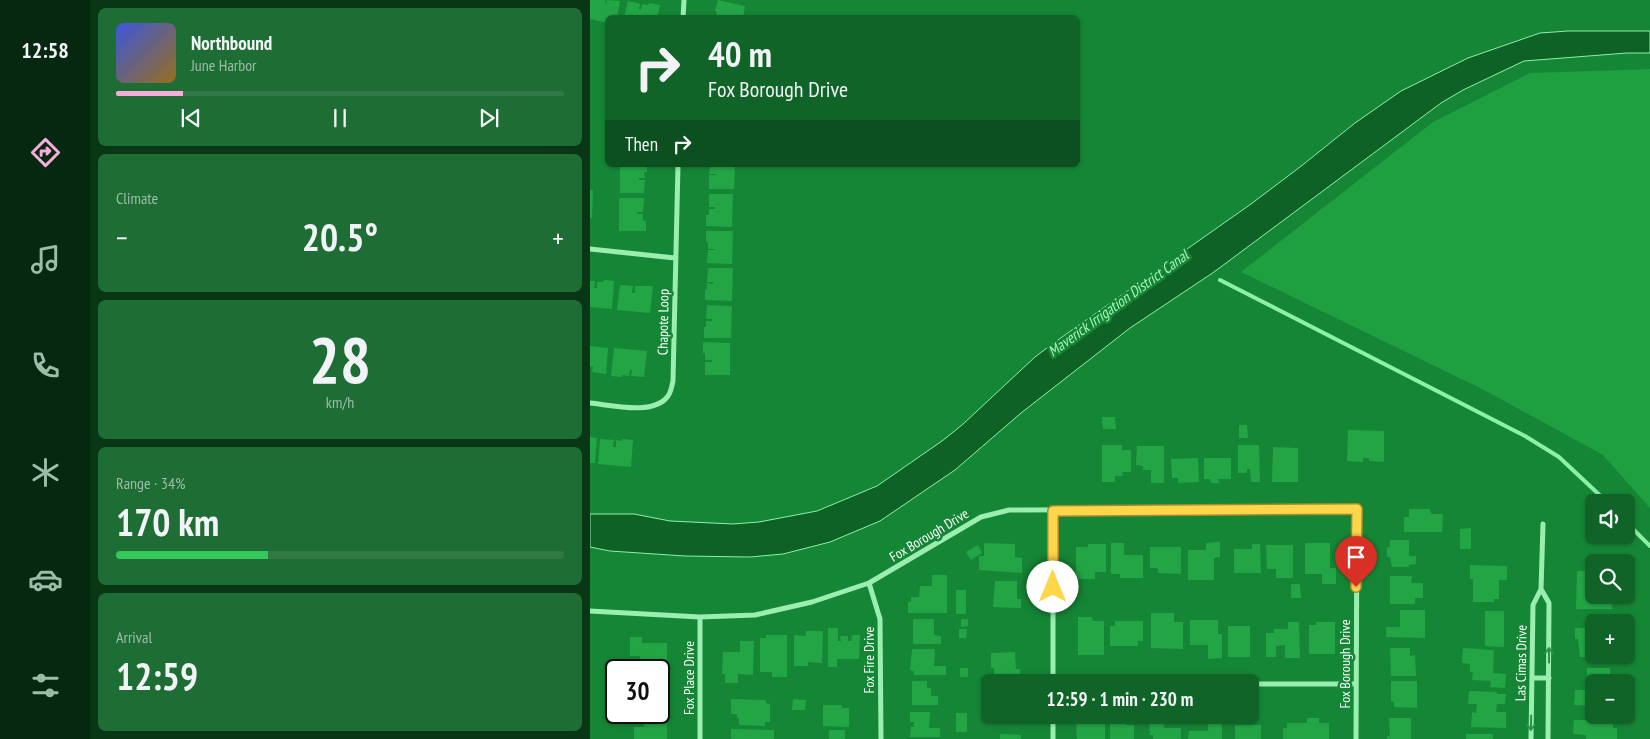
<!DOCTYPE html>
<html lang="en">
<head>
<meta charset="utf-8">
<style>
	body { margin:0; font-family:"PT Sans Narrow",sans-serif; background:#1e6d34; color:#f1f3f6; height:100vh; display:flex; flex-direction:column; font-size:19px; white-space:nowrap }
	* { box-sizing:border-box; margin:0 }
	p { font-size:16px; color:#9cbda8 }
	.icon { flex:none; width:28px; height:28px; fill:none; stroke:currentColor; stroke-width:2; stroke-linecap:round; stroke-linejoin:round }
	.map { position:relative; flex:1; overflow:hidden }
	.side { display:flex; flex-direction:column; gap:8px; padding:8px; background:#093716; width:500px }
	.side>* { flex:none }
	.banner { position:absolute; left:15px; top:15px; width:475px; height:152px; border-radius:8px; box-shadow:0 1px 4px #0004; background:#106428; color:#f1f3f6; overflow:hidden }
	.fabs { position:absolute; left:995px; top:494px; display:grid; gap:10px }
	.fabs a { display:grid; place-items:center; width:50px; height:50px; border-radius:8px; background:#106428; box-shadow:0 1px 4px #0004; font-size:25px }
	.speed { position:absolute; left:15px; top:659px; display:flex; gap:10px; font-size:25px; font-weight:700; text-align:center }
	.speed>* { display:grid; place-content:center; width:65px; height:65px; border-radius:50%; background:#106428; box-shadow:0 1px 4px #0004; line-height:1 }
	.speed .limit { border:2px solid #111; border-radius:8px; background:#fff; color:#111 }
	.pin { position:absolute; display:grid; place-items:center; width:42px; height:42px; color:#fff; margin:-51px -21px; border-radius:50% 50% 50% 0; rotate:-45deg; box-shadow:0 0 5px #0007 }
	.pin .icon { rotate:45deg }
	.me { position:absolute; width:55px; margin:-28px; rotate:0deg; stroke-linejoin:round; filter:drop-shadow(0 0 4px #0008) }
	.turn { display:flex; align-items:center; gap:18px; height:105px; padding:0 20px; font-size:22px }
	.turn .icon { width:65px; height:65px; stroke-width:2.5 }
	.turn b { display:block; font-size:35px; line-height:42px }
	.then { display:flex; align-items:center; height:48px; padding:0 20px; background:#0003; gap:10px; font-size:19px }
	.big { font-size:38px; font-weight:700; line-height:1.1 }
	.side .widget { flex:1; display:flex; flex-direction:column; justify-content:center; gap:8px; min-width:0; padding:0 18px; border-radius:8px; background:#1e6d34 }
	.side .dial { align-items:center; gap:0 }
	.dial b { font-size:65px; line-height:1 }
	.song { display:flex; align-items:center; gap:15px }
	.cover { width:60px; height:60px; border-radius:8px; background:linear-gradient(135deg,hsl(230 70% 55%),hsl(40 70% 35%)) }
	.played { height:5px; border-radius:2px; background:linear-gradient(90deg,#f7adda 15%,#307845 15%) }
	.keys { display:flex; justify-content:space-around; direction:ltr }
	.heat { display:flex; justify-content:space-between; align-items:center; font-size:28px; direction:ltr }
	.charge { height:8px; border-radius:4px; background:linear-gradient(90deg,#34c759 34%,#307845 0) }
	.trip { position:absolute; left:391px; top:674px; width:278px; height:50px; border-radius:8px; background:#106428; box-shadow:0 1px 4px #0004; font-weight:700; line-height:50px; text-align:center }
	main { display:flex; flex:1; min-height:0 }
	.dock { display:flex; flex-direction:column; width:90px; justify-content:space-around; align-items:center; background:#062810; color:#9cbda8 }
	.dock .icon { width:35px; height:35px }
	.dock .selected { color:#f7adda }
	.dock b { font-size:22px; color:#f1f3f6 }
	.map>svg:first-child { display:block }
	.green { fill:#1e9f40 }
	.water { fill:#0e6226; stroke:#8cf1a6 }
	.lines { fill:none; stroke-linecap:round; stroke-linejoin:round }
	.stream { stroke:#8cf1a6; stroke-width:4 }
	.building { fill:#23a546 }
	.street { stroke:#9aeeb0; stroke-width:5 }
	.oneway { stroke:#299647 }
	.route-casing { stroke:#a68a30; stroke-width:12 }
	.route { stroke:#ffd54a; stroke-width:9 }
	.labels { text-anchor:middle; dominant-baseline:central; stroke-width:5; stroke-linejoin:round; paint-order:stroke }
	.street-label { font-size:14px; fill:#fff; stroke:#158635 }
	.water-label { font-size:15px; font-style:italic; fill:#a6f5ba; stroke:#158635 }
</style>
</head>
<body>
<main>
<nav class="dock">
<b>12:58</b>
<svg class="icon selected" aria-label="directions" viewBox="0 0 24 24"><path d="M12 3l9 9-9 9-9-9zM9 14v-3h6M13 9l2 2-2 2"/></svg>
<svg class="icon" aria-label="music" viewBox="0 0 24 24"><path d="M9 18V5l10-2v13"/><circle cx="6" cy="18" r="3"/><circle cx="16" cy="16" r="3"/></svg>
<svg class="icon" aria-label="phone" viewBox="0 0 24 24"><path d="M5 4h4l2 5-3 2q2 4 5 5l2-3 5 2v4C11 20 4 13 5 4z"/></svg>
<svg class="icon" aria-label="climate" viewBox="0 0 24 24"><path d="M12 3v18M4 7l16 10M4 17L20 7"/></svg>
<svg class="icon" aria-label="car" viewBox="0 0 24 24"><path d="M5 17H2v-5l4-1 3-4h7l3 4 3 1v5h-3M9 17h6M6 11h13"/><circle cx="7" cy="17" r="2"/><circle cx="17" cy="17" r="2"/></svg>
<svg class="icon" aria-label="filters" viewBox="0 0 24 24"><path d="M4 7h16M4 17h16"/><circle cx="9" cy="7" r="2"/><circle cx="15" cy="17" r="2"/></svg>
</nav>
<section class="side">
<div class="widget">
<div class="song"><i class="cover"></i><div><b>Northbound</b><p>June Harbor</p></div></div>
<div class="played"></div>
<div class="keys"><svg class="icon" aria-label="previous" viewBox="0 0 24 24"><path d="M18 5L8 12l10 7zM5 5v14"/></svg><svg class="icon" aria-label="pause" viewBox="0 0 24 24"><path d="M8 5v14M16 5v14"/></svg><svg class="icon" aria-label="next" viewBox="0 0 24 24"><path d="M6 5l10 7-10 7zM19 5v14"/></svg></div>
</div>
<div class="widget"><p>Climate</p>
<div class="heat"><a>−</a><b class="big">20.5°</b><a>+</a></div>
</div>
<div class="widget dial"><b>28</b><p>km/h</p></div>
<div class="widget"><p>Range · 34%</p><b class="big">170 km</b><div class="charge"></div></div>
<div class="widget"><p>Arrival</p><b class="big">12:59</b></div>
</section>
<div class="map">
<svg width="1060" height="739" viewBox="0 0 1060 739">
	<rect width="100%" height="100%" fill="#158635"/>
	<path class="green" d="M1060 69V508L1013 455 896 391 651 272 843 122 940 73Z"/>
	<path class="water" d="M978 31H1060V53H1037L934 61 873 90 851 103 624 272 540 328 431 413 365 470 290 521 240 542 193 554 160 557 95 556 20 551 0 547V514H44L80 521 143 524 169 522 227 511 287 486 352 441 372 425 445 357 465 342 661 204 710 167 765 123 811 91 878 58 950 33Z"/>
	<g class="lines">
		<path class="stream" d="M630 280 935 436 969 457 1017 502
			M1036 522 1060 546"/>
	</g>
	<path class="building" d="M0 0H16L15 4H16L17 0 30 1 27 18H18V23L0 19Z
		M128 0 155 6 153 18H126L127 12 125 11Z
		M38 1 50 4 49 9 51 10 52 4 58 5 59 3 70 5 67 18H34Z
		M30 165H57V172H54L55 178H49V180H55L54 193H30Z
		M118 165H145L144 189H119V175H126V174H119L120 167H118Z
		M0 190H3L2 218H0Z
		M119 194H143L142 227 116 226V215H119V209H125V207H119Z
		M29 198H54L53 212H47V214H53V221H56V231H29Z
		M116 231H143L142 264 117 263 118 250H124V249H118V242H116Z
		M118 268H143L142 301 115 300V290H117V283L123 284V282H117Z
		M14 280 24 281 22 309 0 307V281H5L4 288H7V282H13Z
		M30 285 43 286 42 293H45V286H63L60 313 27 310Z
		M117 305 142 306 141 338H114V327H116V321H122V319H116Z
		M113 342 140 343V375H115V362H122V360H115V353H113Z
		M0 346 18 348 16 374 2 372 3 367 0 366Z
		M24 348 57 351 54 377 41 376 42 370H40L39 376 32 375V377L21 376Z
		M512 417H525L526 429H513Z
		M649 425H657L658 438H649Z
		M758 430 794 431V462L779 461V458H773V462L757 461Z
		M0 437 7 438 5 463H0Z
		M10 439 24 440 23 447H26V440L32 441V439L43 440 41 467 8 464Z
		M512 445H532V450H541V472H532L533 476H525V482H512Z
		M648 445H669L670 482H661L660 469H657V473H648Z
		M547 446H574V483H561V470H553V466L546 465Z
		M683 447 708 448V482H682Z
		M608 458 609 482 588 483V478H582L581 459Z
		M614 458H641V479H628L629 483H621L620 479H614Z
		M819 509H840L841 514H853L852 532H814V517H819Z
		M881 528V549H870V529Z
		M800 540H819V556H826V564L819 565V567H802L800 557H797V547H800Z
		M630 542V557L624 558V580H598V550H616V543Z
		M394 543 425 544V557L432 558V573L389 570V556H394Z
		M521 543H534V555H553V578H530V574H521Z
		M715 543H740V568H746V584H732V574H715Z
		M498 544H516V572H505V579H486V547H498Z
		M662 544H670L671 573H644V549H662Z
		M388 545 392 553 381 560 376 552Z
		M676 545H703V578H686V569H677Z
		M560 547H591V574L568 573V568H560Z
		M880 565 917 566V580H909V599H904V602H883V579H880Z
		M987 571H1004V595H1022V609H986Z
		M342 575H357V613H318V602H321V597H329L330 586H342Z
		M800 576H822L821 583H833V598H825V604H800Z
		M405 581H427V599H431V608L403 607Z
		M701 584H710L711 598H701Z
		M366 590H376V614H366Z
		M810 610H835V638L796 637V627H810Z
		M895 611H914V647L895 646Z
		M561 613H584V622H593V649L561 648Z
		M488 617H502L503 621H514V655H488Z
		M995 618H1011L1010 622H1004V655H1010V658L990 657 988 639H985V628H995Z
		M323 619H344V635L351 636V644H323Z
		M371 619H378V626L371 627Z
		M600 620H628V634H632V658L618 659V645H600Z
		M525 621H553V641H548V646H520V626H525Z
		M698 622H709L710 658H695V645L686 646V657H676V633H684V629H698Z
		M726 622H745V654H719V625H726Z
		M638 626H660V657H638Z
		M238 628H248V641H251L250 636H258V641H261L262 635H270L269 659H247V667H238Z
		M369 629H377L376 638H369Z
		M216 631H233L232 663 218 662V666H204V635L216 636Z
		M176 635H197V677H182V672H170V638H176Z
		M40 637H52V643H77V669H50V656H40Z
		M150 641H164L163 675 148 674V683H135V674H132L133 652H150Z
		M800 648H820V656L825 655 826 676H801Z
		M873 648 904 650 903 673 916 674 915 688 900 687 901 681 882 680 883 672H880V664L872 663Z
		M322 649H345L344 666H356V675H324V671L320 670Z
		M425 652 426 669H430V682H404V668H401V653Z
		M370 668H378V677H370Z
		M997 668H1020V677H1030V682H1004V706L984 705 985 690H997Z
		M69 681H73V690H80V705H73V713H69Z
		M322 681H337V688H341V696H348V705H322Z
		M801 681H827V708L804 707V702L801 701Z
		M879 691 907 692V694H916L915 704H907L906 712H916V728L881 727 882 712 886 713 887 704H878Z
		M141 699 176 700V703L180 704V722H175V726L149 725V718H147V714H141Z
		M203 699 216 700 215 710H202Z
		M233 705H252V708H259V727L233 726Z
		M999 711H1004V715H1023V728H1027V739H996V735L983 734 984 720H999Z
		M320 712H340L339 728H350V737H320L321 727H324V722H320Z
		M366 713H377V732H366Z
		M401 715H433V721H401Z
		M69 718V721H77V739H44V727H54V719Z
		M717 718H729V723H739V739H693V728H697V723H717Z
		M799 718H821V739H797V736H800Z
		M520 719H529V721H536V725H544V739H520Z
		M559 719H574V728H591V739H563V735H560Z
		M618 719H632V739H598L599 731H618Z
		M486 721H515V739H487Z
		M645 725H671V739H645Z
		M141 729 184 730V739H141Z
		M239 730H255V739H239Z
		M410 734 431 735V739H410Z
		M876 734H903V739H876Z"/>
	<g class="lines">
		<path class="street" d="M93 18 94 0
			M0 249 85 258
			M0 403C21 405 64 416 78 396 81 392 82 385 83 381L88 165
			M463 511V682
			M279 583 290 619 291 739
			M951 589 959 603 958 739
			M0 611 110 617 165 615 222 602 279 583 391 517 419 510 767 509 766 739
			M942 678H959
			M660 684H766
			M110 739V617
			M463 739V715
			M941 739 943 605 951 589 953 524"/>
	</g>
	<defs><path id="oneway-shaft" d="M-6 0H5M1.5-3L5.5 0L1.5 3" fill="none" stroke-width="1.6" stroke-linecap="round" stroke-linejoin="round" transform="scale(1.25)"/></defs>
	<g class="oneway">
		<use href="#oneway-shaft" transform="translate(959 655) rotate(-90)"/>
		<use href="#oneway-shaft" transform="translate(941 723) rotate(91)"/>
	</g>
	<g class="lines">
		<defs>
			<path id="route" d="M463 587V511L767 509 766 587"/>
		</defs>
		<use href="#route" class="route-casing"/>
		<use href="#route" class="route"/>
	</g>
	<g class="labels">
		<g class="street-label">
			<text transform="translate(73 322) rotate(-89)">Chapote Loop</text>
			<text transform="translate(339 535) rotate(-31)">Fox Borough Drive</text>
			<text transform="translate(279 660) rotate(-90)">Fox Fire Drive</text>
			<text transform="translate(931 663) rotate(-89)">Las Cimas Drive</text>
			<text transform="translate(755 664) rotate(-90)">Fox Borough Drive</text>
			<text transform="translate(99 678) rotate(-90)">Fox Place Drive</text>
		</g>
		<g class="water-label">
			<text transform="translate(528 303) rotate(-36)">Maverick Irrigation District Canal</text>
		</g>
	</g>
</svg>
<div class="fabs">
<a><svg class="icon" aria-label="sound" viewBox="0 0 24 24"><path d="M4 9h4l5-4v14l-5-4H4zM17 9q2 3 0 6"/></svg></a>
<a><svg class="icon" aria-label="search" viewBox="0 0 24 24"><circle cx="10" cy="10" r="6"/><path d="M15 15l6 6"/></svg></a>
<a>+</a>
<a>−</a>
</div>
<div class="speed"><div class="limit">30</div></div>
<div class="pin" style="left:766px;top:587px;background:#d93025"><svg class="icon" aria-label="arrive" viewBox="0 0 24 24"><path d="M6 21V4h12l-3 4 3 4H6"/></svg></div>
<svg class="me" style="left:463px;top:587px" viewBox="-20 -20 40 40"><circle r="19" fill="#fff"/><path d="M0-13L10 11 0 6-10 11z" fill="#ffd54a"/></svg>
<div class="trip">12:59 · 1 min · 230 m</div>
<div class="banner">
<div class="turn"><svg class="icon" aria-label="right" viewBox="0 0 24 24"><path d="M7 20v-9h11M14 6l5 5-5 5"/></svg><div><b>40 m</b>Fox Borough Drive</div></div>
<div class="then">Then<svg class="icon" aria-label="right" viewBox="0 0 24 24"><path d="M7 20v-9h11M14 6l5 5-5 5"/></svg></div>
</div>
</div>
</main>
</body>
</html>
